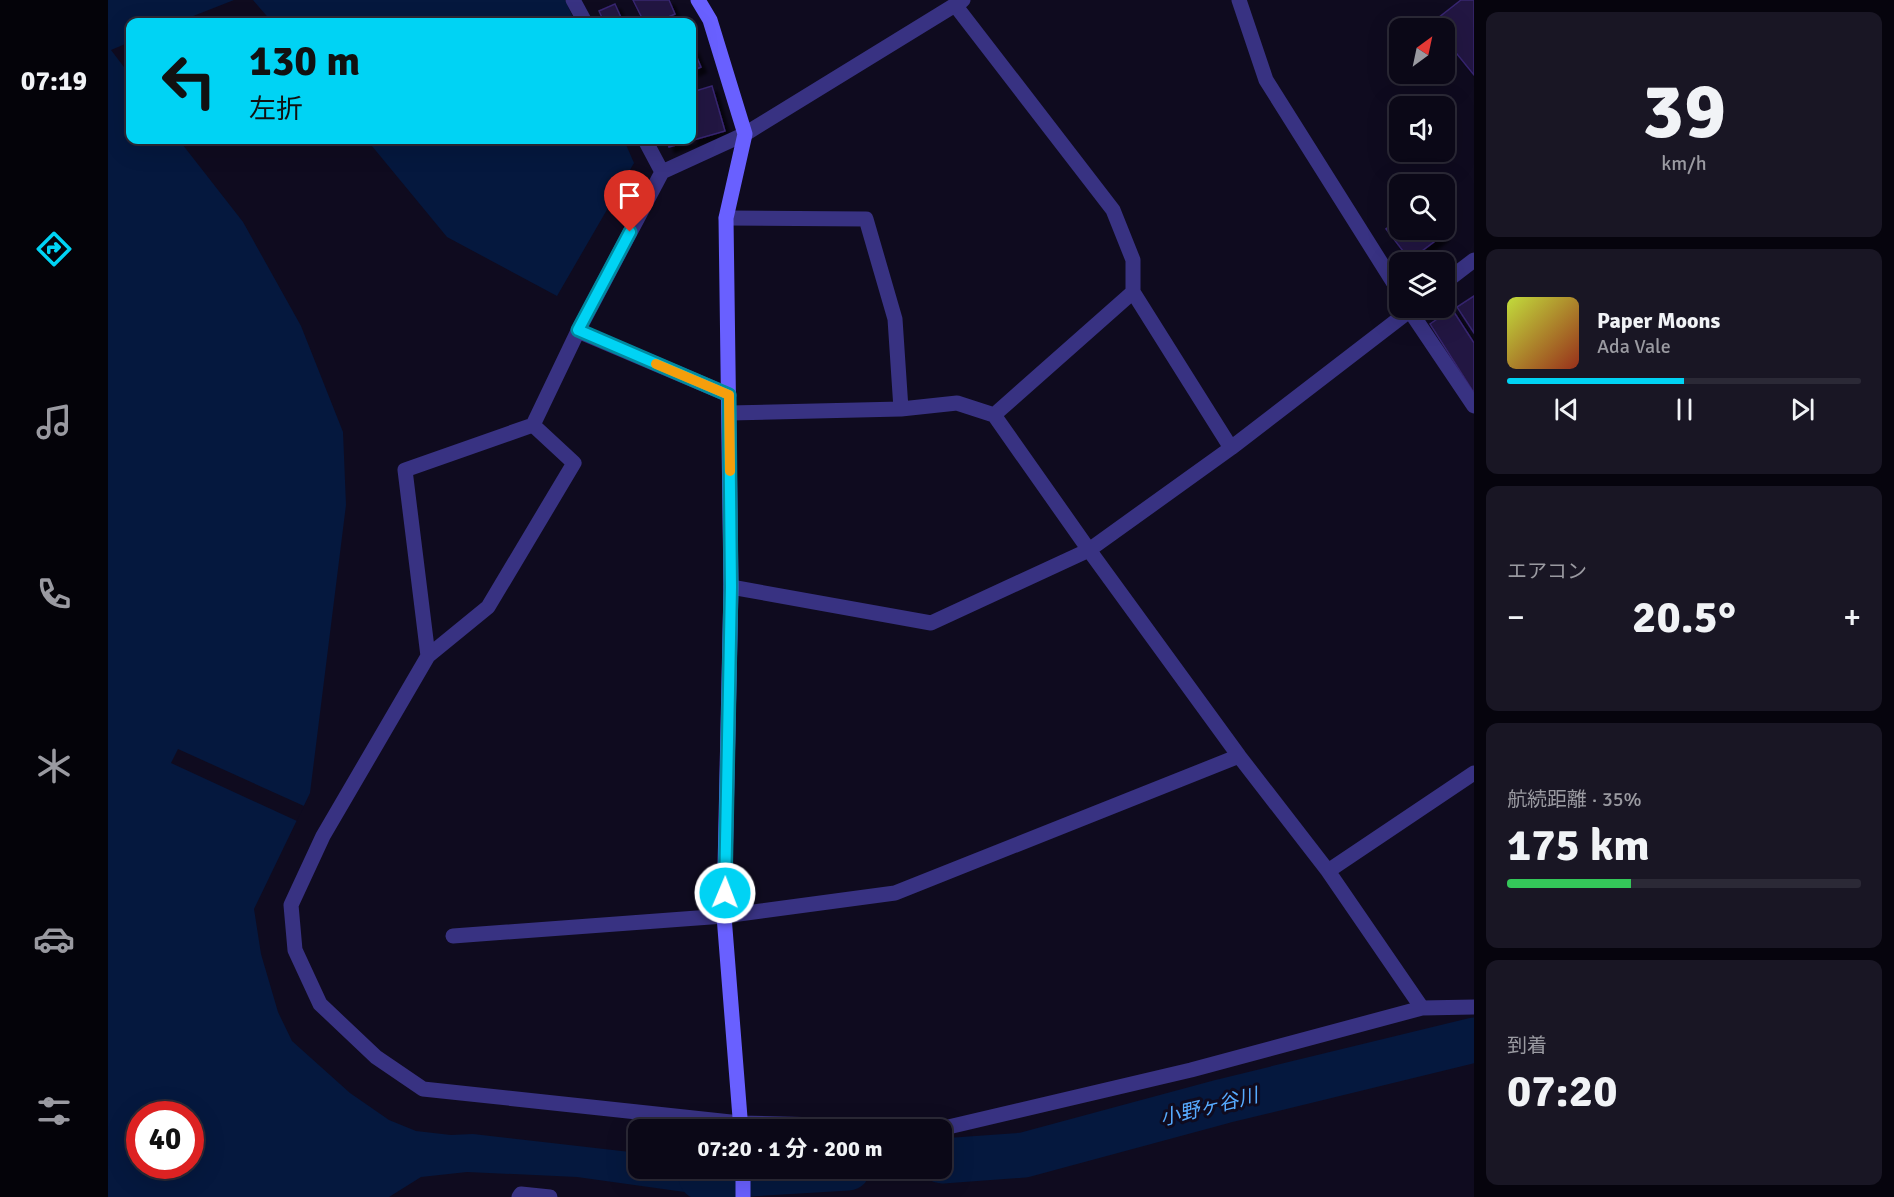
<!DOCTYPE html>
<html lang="ja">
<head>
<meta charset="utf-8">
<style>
	body { margin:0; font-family:Signika,"Noto Sans JP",sans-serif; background:#191624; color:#f1f3f6; height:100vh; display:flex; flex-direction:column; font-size:22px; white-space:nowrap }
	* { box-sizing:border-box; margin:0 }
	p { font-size:20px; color:#9a9aa1 }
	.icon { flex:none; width:33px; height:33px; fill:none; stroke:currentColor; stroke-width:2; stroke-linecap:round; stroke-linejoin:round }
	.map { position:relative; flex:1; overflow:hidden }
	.drawer { display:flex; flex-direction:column; gap:12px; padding:12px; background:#06040d; width:420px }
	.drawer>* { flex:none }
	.guide { position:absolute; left:18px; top:18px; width:570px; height:126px; border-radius:12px; box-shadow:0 6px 24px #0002,0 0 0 2px #2b2936; background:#00d3f4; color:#111; overflow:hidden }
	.needle { width:39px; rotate:33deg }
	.tools { position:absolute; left:1281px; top:18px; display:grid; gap:12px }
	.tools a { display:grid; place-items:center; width:66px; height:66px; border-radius:12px; background:#0b0817; box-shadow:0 6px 24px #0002,0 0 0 2px #2b2936; font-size:30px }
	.speed { position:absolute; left:18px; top:1101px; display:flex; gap:12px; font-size:30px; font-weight:700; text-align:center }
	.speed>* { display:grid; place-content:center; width:78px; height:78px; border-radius:50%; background:#0b0817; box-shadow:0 6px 24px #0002,0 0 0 2px #2b2936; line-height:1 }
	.speed .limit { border:9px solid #d22; background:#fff; color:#111 }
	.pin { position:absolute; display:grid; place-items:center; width:51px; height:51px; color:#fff; margin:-62px -26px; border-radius:50% 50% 50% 0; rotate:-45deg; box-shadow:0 0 6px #0007 }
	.pin .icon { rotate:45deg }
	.me { position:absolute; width:66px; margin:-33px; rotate:1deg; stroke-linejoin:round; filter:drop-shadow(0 0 4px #0008) }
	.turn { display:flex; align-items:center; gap:21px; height:126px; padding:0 24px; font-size:27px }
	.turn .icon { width:78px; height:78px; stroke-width:2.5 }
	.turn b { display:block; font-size:42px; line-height:51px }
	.big { font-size:45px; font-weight:700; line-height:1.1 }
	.drawer .card { flex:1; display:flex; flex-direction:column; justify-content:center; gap:9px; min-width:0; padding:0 21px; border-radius:12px; background:#191624 }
	.drawer .dial { align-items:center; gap:0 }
	.dial b { font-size:78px; line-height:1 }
	.song { display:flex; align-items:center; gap:18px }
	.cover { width:72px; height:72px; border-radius:9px; background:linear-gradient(135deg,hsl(70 70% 55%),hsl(10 70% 35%)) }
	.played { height:6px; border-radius:3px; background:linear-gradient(90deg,#00d3f4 50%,#2b2936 50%) }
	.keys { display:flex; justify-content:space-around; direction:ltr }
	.heat { display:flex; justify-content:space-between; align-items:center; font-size:33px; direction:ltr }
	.charge { height:9px; border-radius:4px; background:linear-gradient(90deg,#34c759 35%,#2b2936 0) }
	.trip { position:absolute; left:520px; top:1119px; width:324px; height:60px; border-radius:12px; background:#0b0817; box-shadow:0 6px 24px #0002,0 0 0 2px #2b2936; font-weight:700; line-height:60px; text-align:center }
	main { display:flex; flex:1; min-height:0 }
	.dock { display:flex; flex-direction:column; width:108px; justify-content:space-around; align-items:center; background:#040309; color:#9a9aa1 }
	.dock .icon { width:42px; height:42px }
	.dock .active { color:#00d3f4 }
	.dock b { font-size:27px; color:#f1f3f6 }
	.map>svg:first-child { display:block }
	.water { fill:#05183e; fill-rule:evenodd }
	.pier { fill:#0f0b1f }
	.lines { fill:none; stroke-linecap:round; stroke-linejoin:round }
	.river { stroke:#05183e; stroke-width:45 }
	.building { fill:#201542; stroke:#37256f; stroke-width:1.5; filter:url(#shadow) }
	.street { stroke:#383282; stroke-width:15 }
	.secondary { stroke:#6960ff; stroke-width:15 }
	.route-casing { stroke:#00899f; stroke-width:15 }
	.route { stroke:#00d3f4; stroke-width:10 }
	.slow { stroke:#f59e0b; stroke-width:10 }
	.labels { text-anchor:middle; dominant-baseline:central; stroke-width:6; stroke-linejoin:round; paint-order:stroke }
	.water-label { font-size:20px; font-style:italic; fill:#57abff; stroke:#0f0b1f }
</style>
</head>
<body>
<main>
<nav class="dock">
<b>07:19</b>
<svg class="icon active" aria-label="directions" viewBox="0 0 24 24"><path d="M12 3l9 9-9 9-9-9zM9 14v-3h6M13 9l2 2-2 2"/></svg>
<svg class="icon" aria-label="music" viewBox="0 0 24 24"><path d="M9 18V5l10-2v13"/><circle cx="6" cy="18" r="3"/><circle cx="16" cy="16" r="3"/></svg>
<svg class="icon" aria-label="phone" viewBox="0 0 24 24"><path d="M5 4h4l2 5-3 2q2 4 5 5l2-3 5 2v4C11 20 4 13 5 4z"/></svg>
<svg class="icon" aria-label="climate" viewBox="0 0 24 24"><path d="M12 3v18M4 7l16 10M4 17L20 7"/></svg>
<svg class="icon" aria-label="car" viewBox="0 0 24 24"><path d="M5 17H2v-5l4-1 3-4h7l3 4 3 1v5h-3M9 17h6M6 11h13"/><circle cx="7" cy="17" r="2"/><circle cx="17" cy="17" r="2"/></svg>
<svg class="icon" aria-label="filters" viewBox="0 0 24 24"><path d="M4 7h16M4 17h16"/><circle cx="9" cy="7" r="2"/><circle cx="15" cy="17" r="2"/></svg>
</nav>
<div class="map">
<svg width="1366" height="1197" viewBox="0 0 1366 1197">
	<defs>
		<filter id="shadow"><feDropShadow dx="5.5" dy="5.5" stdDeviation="1.5" flood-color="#0009"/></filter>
	</defs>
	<rect width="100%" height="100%" fill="#0f0b1f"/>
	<path class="water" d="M0 0H126L70 22H22V42L3 50 22 75V140H71L135 222 193 326 235 432 238 505 202 793 146 909 153 954 170 1012 184 1041 242 1093 281 1120 308 1131 343 1135 365 1134 531 1153V1168L593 1169 591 1194 469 1177 359 1172 313 1177 281 1197H0ZM32 1114H82V1166H32Z
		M145 0H457L467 22H164Z
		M259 140H516L526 163 449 296 339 237Z"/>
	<path class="pier" d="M70 749 196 806 189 821 63 763Z"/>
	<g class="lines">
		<path class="river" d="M834 1161 916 1155 1116 1101 1366 1040
			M593 1177 740 1168"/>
	</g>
	<path class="building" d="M525 0H561L567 14 549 22H536Z
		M1353 0H1366V75L1336 38V28H1329L1325 22Z
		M507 4 515 22H496L491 11Z
		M584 46 593 67 584 71Z
		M604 86 617 131 561 147 559 140H584V92Z
		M1292 218V230H1331L1335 235 1302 260 1278 229Z
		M1366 296V333L1349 307Z
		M1344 309 1366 343V393L1322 324Z"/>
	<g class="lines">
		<path class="street" d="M465 0 477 22
			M855 0 637 134 554 172 470 331 425 425 297 470 320 656 215 836 183 905 187 950 212 1004 268 1057 315 1089 632 1123 836 1128 1083 1070 1314 1008 1366 1007
			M1131 0 1158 80 1292 293
			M847 5 1005 210 1025 260V292L1123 448
			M537 140 554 172
			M618 218 758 219 787 319 793 409
			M1336 283 1366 260
			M1300 308 1366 406
			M1305 308 1123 448 981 550 1131 756 1220 871 1314 1008
			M470 331 621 395
			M621 413 793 409 849 403 886 415
			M623 587 823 623 981 550 886 415 1025 292
			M320 656 380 607 466 463 425 425
			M1220 871 1366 773
			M345 936 616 916 787 893 1131 756
			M411 1197 413 1194 442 1197"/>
		<path class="secondary" d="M590 0 602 20 637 134 618 218 623 587 616 916 633 1130
			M635 1168V1197"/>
	</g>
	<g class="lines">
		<defs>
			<path id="route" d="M522 232 470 330 621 395 623 587 617 893"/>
		</defs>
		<use href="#route" class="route-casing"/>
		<use href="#route" class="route"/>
		<path class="slow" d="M548 364 621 395 622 471"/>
	</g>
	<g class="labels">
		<g class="water-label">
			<text transform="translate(1101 1107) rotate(-14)">小野ヶ谷川</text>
		</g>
	</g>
</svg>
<div class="tools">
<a><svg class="needle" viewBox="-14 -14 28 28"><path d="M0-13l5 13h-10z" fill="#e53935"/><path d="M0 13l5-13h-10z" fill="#9a9aa1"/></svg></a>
<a><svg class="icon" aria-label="sound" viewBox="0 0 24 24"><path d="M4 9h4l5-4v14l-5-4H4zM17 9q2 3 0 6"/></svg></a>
<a><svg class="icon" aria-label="search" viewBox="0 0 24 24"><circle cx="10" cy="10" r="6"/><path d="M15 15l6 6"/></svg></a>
<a><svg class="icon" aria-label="layers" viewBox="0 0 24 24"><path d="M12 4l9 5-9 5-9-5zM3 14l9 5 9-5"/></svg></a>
</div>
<div class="speed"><div class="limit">40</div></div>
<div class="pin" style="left:522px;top:232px;background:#d93025"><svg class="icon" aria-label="arrive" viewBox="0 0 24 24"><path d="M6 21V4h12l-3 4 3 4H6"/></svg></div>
<svg class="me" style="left:617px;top:893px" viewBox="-20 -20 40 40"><circle r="17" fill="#00d3f4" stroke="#fff" stroke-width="3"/><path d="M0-11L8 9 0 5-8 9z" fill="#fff"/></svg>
<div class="trip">07:20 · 1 分 · 200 m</div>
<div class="guide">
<div class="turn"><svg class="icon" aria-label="left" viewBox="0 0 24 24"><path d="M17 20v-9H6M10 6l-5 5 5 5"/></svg><div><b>130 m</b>左折</div></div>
</div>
</div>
<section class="drawer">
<div class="card dial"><b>39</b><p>km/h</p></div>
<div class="card">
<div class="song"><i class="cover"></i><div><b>Paper Moons</b><p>Ada Vale</p></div></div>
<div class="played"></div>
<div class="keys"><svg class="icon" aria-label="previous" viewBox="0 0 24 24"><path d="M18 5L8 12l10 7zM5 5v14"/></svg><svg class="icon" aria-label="pause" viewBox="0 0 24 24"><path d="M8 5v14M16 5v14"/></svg><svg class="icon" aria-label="next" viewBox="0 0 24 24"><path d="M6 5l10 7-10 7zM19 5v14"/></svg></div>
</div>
<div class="card"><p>エアコン</p>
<div class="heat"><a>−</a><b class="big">20.5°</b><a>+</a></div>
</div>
<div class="card"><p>航続距離 · 35%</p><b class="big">175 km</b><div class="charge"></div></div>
<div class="card"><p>到着</p><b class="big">07:20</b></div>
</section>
</main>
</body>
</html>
